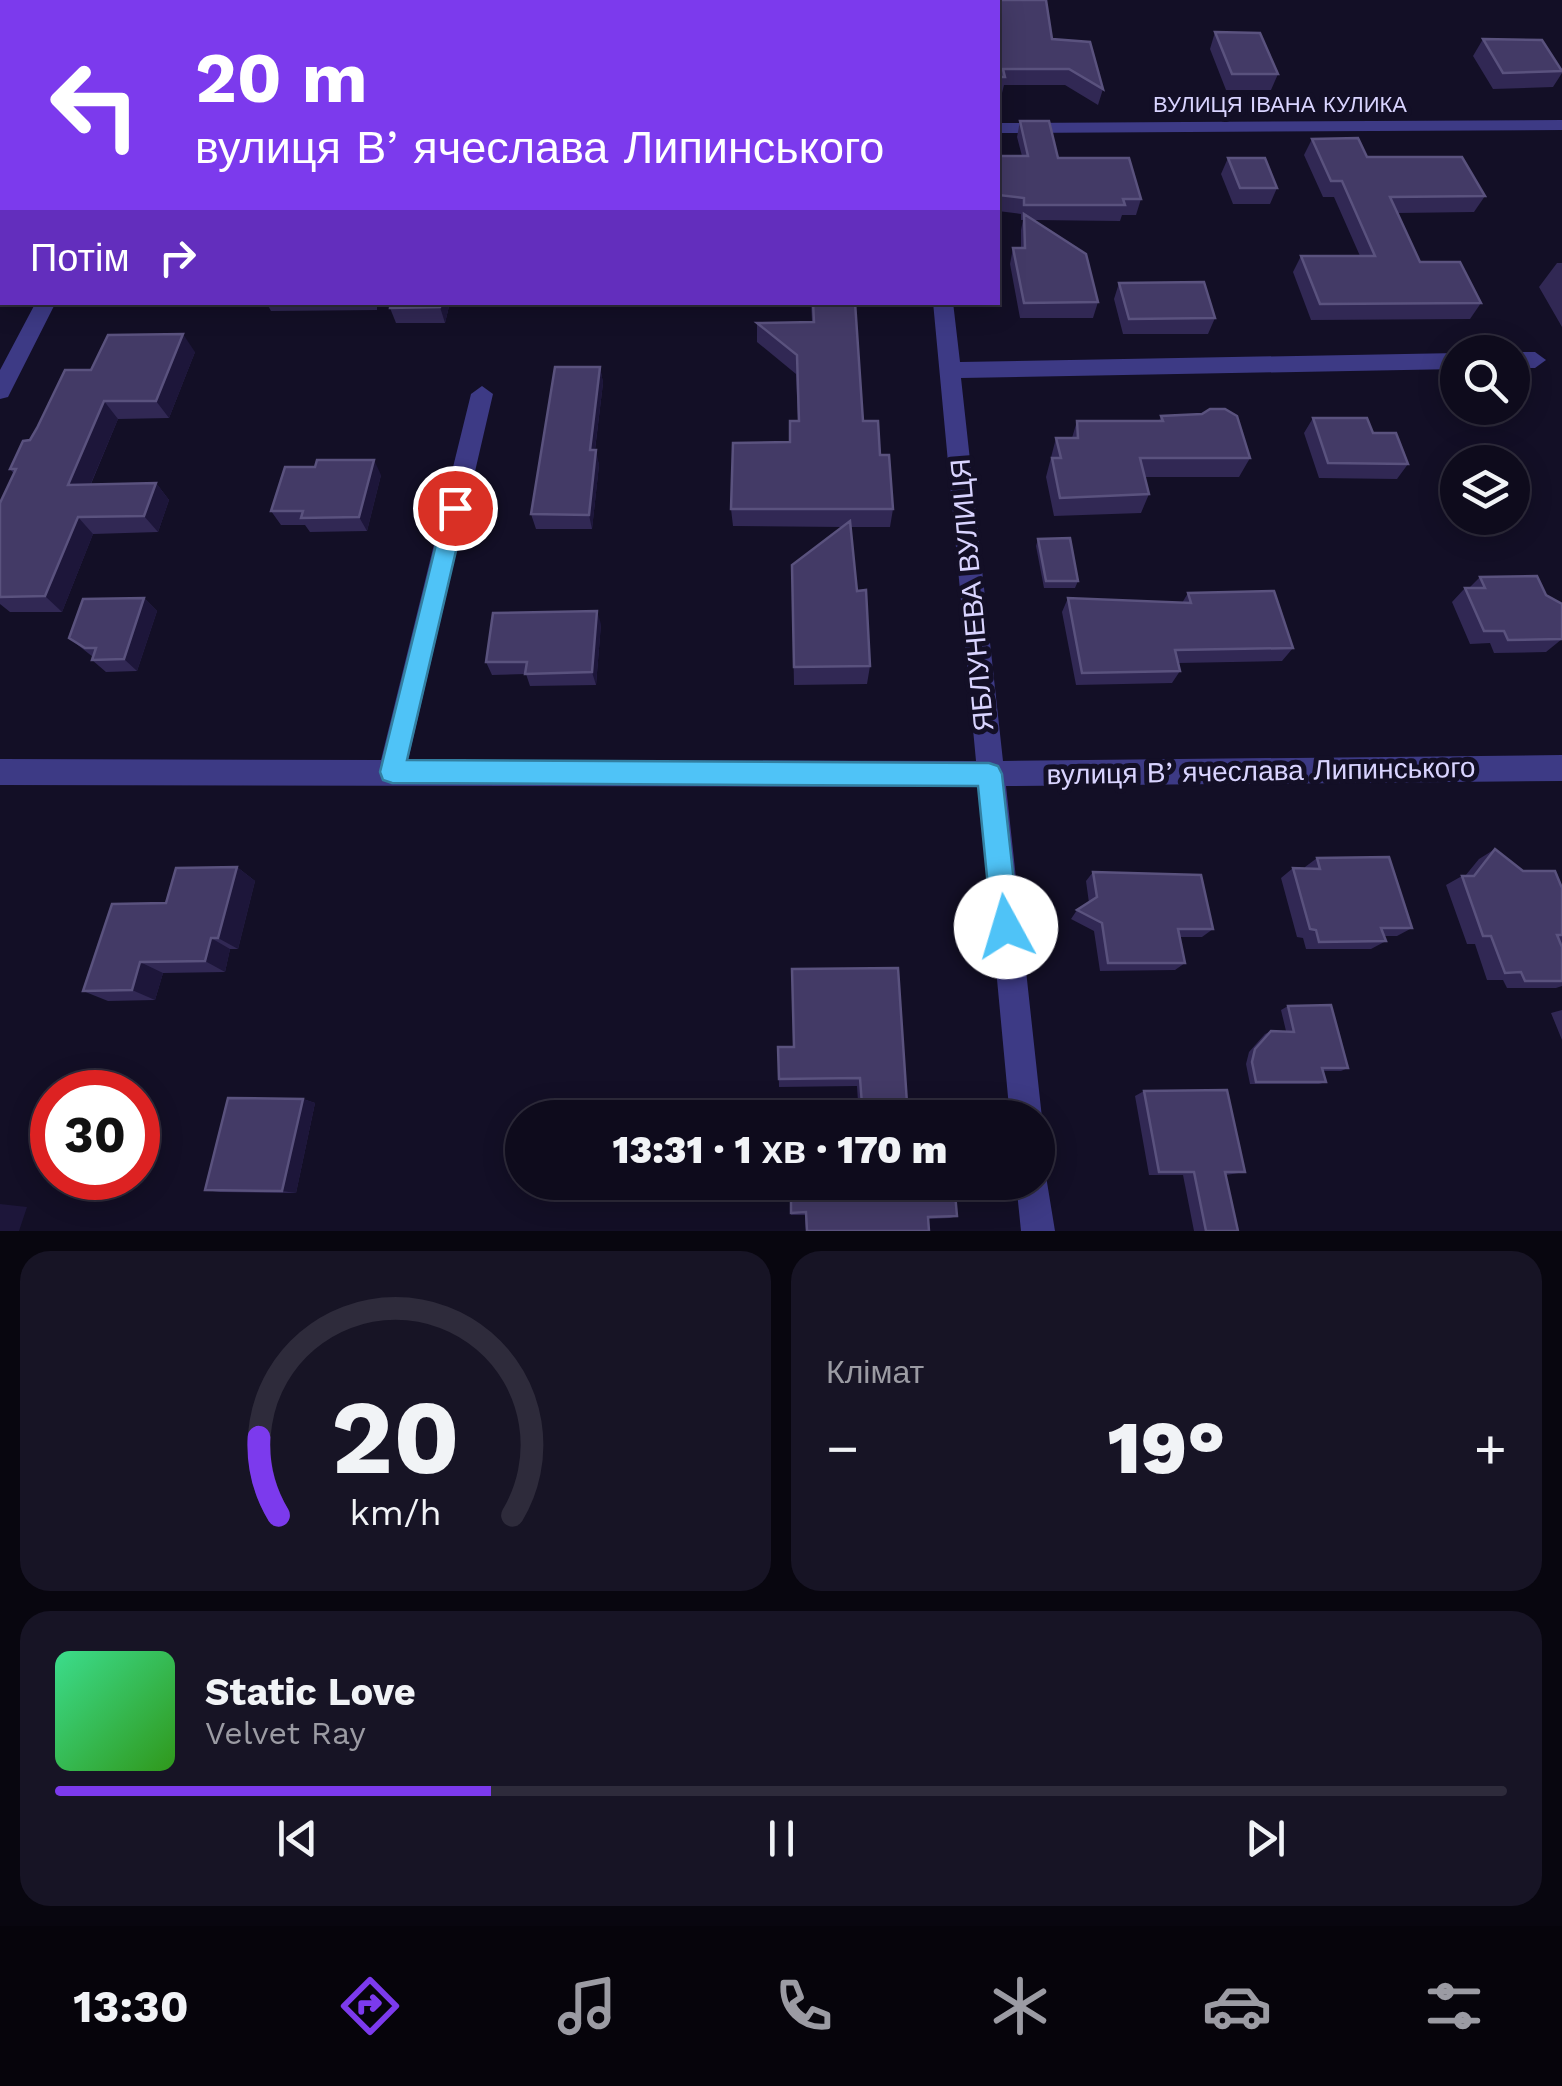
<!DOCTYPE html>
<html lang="uk">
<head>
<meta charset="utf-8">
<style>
	body { margin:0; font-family:"Work Sans",sans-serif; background:#171425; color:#f1f3f6; height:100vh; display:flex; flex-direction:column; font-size:38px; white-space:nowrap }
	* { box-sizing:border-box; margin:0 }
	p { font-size:32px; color:#9b9ba3 }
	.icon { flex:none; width:55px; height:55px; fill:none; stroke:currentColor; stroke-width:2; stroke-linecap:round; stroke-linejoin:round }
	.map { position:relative; height:1231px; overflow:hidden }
	.sheet { display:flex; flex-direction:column; gap:20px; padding:20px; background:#08060f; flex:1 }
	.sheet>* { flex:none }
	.guide { position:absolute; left:0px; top:0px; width:1000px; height:305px; box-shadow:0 5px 25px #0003,0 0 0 2px #2e2b3b; background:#7c3aed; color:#fff; overflow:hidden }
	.buttons { position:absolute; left:1440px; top:335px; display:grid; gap:20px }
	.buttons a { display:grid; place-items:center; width:90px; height:90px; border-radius:50%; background:#0e0b1c; box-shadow:0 5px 25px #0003,0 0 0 2px #2e2b3b; font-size:50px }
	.speed { position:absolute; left:30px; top:1070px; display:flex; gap:20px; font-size:50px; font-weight:700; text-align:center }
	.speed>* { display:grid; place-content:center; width:130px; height:130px; border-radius:50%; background:#0e0b1c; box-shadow:0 5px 25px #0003,0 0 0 2px #2e2b3b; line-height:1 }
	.speed .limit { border:15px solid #d22; background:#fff; color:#111 }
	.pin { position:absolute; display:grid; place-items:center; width:85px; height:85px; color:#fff; margin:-42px; border:5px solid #fff; border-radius:50%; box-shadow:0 2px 10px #0007 }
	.me { position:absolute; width:110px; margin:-55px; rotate:354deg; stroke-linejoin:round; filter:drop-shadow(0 0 8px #0008) }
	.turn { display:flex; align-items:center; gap:35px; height:210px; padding:0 30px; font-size:45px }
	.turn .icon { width:130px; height:130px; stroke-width:2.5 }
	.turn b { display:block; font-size:70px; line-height:85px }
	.then { display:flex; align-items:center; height:95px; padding:0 30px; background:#0003; gap:20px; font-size:38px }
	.big { font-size:75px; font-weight:800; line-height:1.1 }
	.sheet .card { flex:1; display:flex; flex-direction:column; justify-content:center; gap:15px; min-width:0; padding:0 35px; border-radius:30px; background:#171425 }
	.sheet .dial { align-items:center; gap:0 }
	.dial svg { height:260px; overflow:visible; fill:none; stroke:#2e2b3b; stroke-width:7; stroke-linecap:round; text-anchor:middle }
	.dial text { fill:#f1f3f6; stroke:none }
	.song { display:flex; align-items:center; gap:30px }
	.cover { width:120px; height:120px; border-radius:15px; background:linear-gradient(135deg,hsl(150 70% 55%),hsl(110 70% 35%)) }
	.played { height:10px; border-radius:5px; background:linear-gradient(90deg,#7c3aed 30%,#2e2b3b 30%) }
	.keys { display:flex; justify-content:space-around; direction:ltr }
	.heat { display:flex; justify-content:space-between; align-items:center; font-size:55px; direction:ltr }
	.sheet .tiles { flex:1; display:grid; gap:20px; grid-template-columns:1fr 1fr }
	.card:last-child { grid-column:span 2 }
	.trip { position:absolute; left:505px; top:1100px; width:550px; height:100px; border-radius:50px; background:#0e0b1c; box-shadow:0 5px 25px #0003,0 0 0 2px #2e2b3b; font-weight:800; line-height:100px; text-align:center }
	.dock { display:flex; height:160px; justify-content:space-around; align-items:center; background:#06040b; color:#9b9ba3 }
	.dock .icon { width:70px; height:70px }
	.dock .current { color:#7c3aed }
	.dock b { font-size:45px; color:#f1f3f6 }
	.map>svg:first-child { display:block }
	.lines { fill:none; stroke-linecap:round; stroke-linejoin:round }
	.minor { fill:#3d3a85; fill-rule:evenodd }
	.wall { fill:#312854 }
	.shaded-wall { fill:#1d163a }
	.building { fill:#433a66; stroke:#5a527e; stroke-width:2.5 }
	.route { fill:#4fc3f7; stroke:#337fa1; stroke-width:2.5 }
	.labels { text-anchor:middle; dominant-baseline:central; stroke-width:10; stroke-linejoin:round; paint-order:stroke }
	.far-street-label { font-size:22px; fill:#d9d4ff; stroke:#130f26 }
	.street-label { font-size:28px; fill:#d9d4ff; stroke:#130f26 }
</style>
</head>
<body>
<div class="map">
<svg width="1562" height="1231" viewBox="0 0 1562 1231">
	<rect width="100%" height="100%" fill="#130f26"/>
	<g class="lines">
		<path class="minor" d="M896 0H912V2H896Z
			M1562 120V130L998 133V123Z
			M0 130H2V140H0Z
			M36 302H56L8 397 0 399V370Z
			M933 302H953L960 362 1458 353V369L961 378 1003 761 1562 755V781L1006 786 1042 1118 1038 1129V1118H1010L979 787 0 785V759L381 760 471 394 482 386 493 394 408 760 976 761Z
			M1512 352H1535L1546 360 1535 368H1512Z
			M1038 1167 1045 1170 1055 1231H1021L1016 1182H1038Z"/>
	</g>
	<path class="wall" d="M948 0H1046L1052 39 1103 89 1098 105 1065 85H1004L1002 93H998V2H948Z
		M1215 32 1278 74 1271 90H1226L1210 49Z
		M1483 39 1562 69V73L1553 87 1493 89 1473 56Z
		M1020 121 1058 158 1141 199 1136 215H1122L1120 221 1035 220 1098 302 1093 318H1020L1010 264 1013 248H1021V230L1023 220H1021V214L998 211V156H1022L1017 137Z
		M1312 139 1485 196 1474 212 1397 213 1420 262 1481 303 1470 319 1311 320 1293 272 1301 256H1360L1334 197H1323L1304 155Z
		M1228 158 1277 188 1270 204H1233L1221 174Z
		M1557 263H1562V327L1539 287Z
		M1119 283 1215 318 1208 334H1123L1114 299Z
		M266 302H377V310L271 311Z
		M391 302H450L445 323H396L390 308Z
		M811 302H855L863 421 880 455 893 509 890 527H850L857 591 870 666 867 684 794 685 792 585 843 527 733 526 731 509 790 442 798 421 796 374 757 342V323L812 322Z
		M195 352 169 418 118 419 91 484 156 483 169 500 158 532 93 534 62 612H10L0 604V503L14 474 10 469 30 440 91 370Z
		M600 367 603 383 595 450 599 465 592 529H536L531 514Z
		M1161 416 1250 458 1239 477H1145L1149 494 1141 513 1054 516 1046 477 1056 438H1072L1077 421H1159Z
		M1313 418 1408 464 1397 479 1319 478 1304 433Z
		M381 475 367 531 310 532 305 525H281L271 511Z
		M1038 539 1078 581 1075 588H1044L1036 546Z
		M1480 577 1562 639 1546 652 1494 653 1490 643 1470 644 1452 602 1465 588H1469Z
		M1188 593 1293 648 1282 661 1178 663 1180 671 1172 683 1076 685 1062 612 1068 598 1182 603Z
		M144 598 157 611 137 671 106 672 92 660 93 657 69 638Z
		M601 624 596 685 530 686 526 674 492 675 486 662Z
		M1495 849 1523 871 1562 888V943H1560L1562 947V986L1556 988H1507L1503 980H1487L1475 944H1467L1446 885 1462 876H1465L1479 859Z
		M1317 858 1412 928 1397 936H1384L1386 941 1371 949H1306L1303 938 1297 937 1281 878 1293 868 1305 869V867Z
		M237 867 255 881 238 949H230L225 972 163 973 155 1000 108 1001 83 991 166 903Z
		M1093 872 1213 929 1202 937H1179L1185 963 1175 970 1100 971 1094 931 1071 919 1077 910 1089 903 1086 881Z
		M792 969 908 1118H859L857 1086 779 1087 778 1047H793Z
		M1288 1006 1348 1068 1341 1071H1323L1326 1082 1319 1084H1250L1246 1064 1249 1052 1265 1034 1271 1031H1286L1281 1010Z
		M1562 1010V1040L1551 1013Z
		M1144 1091 1245 1172 1226 1175 1238 1231H1194L1183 1175H1149L1135 1096Z
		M303 1099 315 1103 296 1193 220 1192 205 1190Z
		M790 1182 957 1216 950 1218 928 1219 929 1231H806L805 1215H791Z"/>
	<path class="shaded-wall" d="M142 0H158L157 2H141Z
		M2 202V239L0 243V207Z
		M441 302H450L445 323 440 307Z
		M183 334 195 352 169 418 156 401Z
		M600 367 603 383 593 465 590 450Z
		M104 401 118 419 83 502 68 485Z
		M596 450 599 465 592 529 589 515Z
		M374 460 381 475 367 531 359 517Z
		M156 483 169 500 158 532 144 516Z
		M78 517 93 534 62 612 45 596Z
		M144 598 157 611 137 671 124 659Z
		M597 611 601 624 596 685 592 672Z
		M237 867 255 881 238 949 218 938Z
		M211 938 230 949 225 972 205 961Z
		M140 962 163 973 155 1000 132 990Z
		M303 1099 315 1103 296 1193 282 1191Z
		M0 1204 27 1207 19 1231H0Z"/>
	<path class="building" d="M57 0H142L141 2H56Z
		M244 0H318L317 2H243Z
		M385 0H454L453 2H384Z
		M797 0H840V2H797Z
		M953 0H1046L1052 39 1090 42 1103 89 1069 69H1003L1005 77H998V2H953Z
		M1215 32 1260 33 1278 74H1232Z
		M1483 39 1542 40 1562 71 1503 73Z
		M1020 121H1049L1058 158H1129L1141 199H1123L1125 205H1024V198L998 195V156H1028Z
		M1358 138 1367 157H1462L1485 196 1390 197 1420 262H1460L1481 303 1320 304 1301 256H1375L1342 181H1331L1312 139Z
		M1228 158H1265L1277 188H1240Z
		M0 192H2V202L0 207Z
		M1024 214 1086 254 1098 302 1024 303 1013 248H1025Z
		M1204 282 1215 318 1129 319 1119 283Z
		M391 302H441L440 307 390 308Z
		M813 302H855L863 421H878L880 455H889L893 509H731L733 443 790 442V421H799L797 355 757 323 814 322Z
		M183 334 156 401H104L68 485 156 483 144 516 78 517 45 596 0 597V503L16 469H10L23 441 30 440 37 428 65 370H91L108 335Z
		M555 367H600L590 450H596L589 515 531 514Z
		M1210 409H1225L1237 416 1250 458H1140L1149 494 1060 498 1052 458H1061L1056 438H1078L1077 421H1163L1161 416 1202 414Z
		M1313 418H1367L1373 433H1396L1408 464 1328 463Z
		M317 460H374L359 517 301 518 303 511H271L285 467H315Z
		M850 521 857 591 866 590 870 666 794 667 792 565Z
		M1070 538 1078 581H1046L1038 539Z
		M1537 576 1546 595 1562 604V639L1508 640 1504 631H1484L1465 588H1485L1480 577Z
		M1274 591 1293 648 1175 650 1180 671 1082 673 1068 598 1191 603 1188 593Z
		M144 598 124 659 92 660 96 648H85L69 638 83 599Z
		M597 611 592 672 525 674 527 662H486L493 613Z
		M1495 849 1523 871H1555L1562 888V935H1557L1562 947V981H1525L1521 972 1505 973 1491 936H1483L1462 876H1474Z
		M1389 857 1412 928H1381L1386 941 1319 942 1316 930 1310 929 1293 868 1320 869 1317 858Z
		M237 867 218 938H211L205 961 140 962 132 990 83 991 112 904 166 903 176 868Z
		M1093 872 1201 875 1213 929H1178L1185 963H1108L1102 923 1077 910 1097 897Z
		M898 968 908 1118H863L860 1078 779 1079 778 1047H794L792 969Z
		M1331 1005 1348 1068H1322L1326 1082H1256L1252 1062 1255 1049 1271 1031 1294 1032 1288 1006Z
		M1227 1090 1245 1172H1225L1238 1231H1206L1194 1172H1159L1144 1091Z
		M228 1098 303 1099 282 1191 205 1190Z
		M791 1182H954L957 1216 928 1217 929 1231H807L806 1212 791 1213Z"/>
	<path class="route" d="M455 499 466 508 407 760 989 763 998 766 1002 774 1019 927 1015 936 1006 940 996 936 992 927 978 786 392 783 383 780 380 772 445 508Z"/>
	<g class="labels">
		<g class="far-street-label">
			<text x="1280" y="104">ВУЛИЦЯ ІВАНА КУЛИКА</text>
		</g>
		<g class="street-label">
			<text transform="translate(972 595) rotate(-95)">ЯБЛУНЕВА ВУЛИЦЯ</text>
			<text transform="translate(1261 771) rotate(-1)">вулиця Вʼячеслава Липинського</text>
		</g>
	</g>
</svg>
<div class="buttons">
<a><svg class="icon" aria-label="search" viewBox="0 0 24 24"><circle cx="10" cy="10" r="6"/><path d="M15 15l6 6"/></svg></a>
<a><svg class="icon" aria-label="layers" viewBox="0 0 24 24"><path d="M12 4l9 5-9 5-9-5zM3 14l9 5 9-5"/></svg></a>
</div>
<div class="speed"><div class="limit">30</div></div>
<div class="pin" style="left:455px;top:508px;background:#d93025"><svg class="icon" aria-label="arrive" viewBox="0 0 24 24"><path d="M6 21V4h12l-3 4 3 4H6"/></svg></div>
<svg class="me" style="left:1006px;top:927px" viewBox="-20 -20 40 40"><circle r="19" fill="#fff"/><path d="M0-13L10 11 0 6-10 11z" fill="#4fc3f7"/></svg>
<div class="trip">13:31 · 1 хв · 170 m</div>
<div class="guide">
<div class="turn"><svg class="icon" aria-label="left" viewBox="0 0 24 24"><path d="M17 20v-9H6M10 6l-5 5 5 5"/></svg><div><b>20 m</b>вулиця Вʼячеслава Липинського</div></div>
<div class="then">Потім<svg class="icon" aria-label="right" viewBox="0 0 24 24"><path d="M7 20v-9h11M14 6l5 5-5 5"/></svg></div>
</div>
</div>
<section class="sheet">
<div class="tiles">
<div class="card dial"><svg viewBox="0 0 100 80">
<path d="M14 69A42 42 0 1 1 86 69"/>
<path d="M14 69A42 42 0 0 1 8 45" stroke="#7c3aed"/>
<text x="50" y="56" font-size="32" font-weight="700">20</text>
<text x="50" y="72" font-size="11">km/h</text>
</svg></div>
<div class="card"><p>Клімат</p>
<div class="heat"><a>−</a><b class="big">19°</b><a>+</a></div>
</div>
<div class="card">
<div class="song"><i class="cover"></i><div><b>Static Love</b><p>Velvet Ray</p></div></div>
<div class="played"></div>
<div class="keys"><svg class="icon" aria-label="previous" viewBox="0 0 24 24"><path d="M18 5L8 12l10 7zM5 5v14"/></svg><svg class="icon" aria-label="pause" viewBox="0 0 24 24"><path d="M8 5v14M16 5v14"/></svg><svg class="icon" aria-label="next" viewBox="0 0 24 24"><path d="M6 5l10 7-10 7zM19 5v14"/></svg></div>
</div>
</div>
</section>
<nav class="dock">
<b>13:30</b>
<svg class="icon current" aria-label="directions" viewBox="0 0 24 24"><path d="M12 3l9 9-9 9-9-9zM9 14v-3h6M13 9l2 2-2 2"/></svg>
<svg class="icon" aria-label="music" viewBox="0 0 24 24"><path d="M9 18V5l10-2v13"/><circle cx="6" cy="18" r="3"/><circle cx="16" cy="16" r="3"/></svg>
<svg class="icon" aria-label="phone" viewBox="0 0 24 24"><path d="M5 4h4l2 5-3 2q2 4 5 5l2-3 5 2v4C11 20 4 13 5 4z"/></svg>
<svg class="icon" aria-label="climate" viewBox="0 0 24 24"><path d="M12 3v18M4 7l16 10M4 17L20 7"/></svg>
<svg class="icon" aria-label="car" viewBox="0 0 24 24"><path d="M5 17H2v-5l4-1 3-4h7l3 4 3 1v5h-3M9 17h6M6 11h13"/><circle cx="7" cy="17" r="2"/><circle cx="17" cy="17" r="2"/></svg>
<svg class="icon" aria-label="filters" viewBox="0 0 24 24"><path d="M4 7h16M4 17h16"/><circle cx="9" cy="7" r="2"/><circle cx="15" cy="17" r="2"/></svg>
</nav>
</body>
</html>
